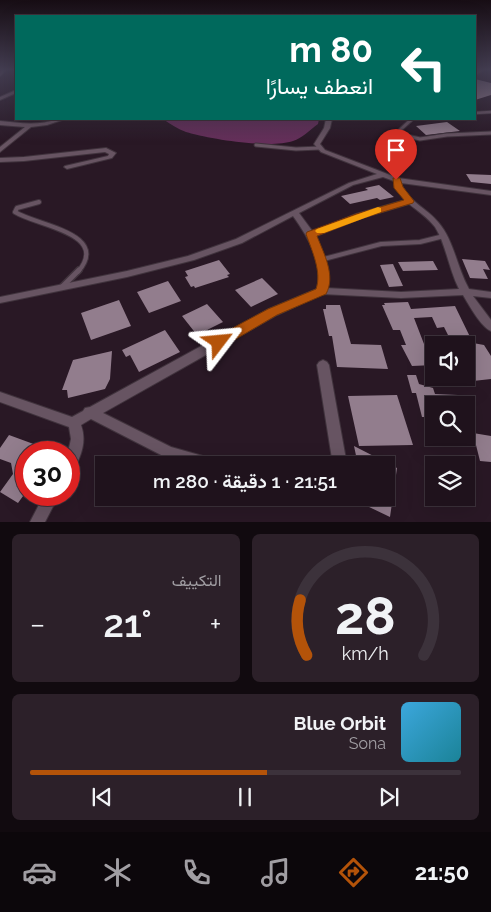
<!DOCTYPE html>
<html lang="ar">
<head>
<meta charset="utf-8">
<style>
	body { margin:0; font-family:Raleway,Vazirmatn,sans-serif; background:#2c2029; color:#f1f3f6; direction:rtl; height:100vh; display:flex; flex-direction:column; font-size:19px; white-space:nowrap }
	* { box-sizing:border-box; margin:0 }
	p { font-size:16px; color:#a19ea3 }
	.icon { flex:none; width:28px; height:28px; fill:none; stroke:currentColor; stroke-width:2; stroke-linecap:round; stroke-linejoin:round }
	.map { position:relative; height:522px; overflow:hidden; direction:ltr }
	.sheet { display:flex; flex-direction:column; gap:12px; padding:12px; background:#110a0f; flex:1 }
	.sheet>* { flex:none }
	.guide { position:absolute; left:15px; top:15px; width:461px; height:105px; border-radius:0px; box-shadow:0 5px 20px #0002,0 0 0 1px #3c323b; direction:rtl; background:#00695c; color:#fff; overflow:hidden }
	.fabs { position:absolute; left:425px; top:336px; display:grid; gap:10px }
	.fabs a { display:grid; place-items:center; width:50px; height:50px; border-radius:0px; background:#1f121c; box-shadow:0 5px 20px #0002,0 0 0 1px #3c323b; font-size:25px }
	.speed { position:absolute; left:15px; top:441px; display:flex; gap:10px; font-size:25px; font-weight:700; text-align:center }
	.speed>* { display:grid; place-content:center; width:65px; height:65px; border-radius:50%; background:#1f121c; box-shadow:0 5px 20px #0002,0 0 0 1px #3c323b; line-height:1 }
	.speed .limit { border:8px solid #d22; background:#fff; color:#111 }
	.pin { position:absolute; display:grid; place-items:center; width:42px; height:42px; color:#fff; margin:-51px -21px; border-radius:50% 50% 50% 0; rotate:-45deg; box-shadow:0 0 5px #0007 }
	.pin .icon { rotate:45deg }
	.me { position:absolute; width:55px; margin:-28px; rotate:61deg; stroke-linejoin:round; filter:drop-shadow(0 0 4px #0008) }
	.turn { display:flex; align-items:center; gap:18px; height:105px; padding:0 20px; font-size:22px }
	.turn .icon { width:65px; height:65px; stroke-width:2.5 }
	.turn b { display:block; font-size:35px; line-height:42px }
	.big { font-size:38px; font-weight:600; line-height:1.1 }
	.sheet .tile { flex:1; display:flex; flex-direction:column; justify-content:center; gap:8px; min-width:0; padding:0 18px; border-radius:8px; background:#2c2029 }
	.sheet .dial { align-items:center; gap:0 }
	.dial svg { height:130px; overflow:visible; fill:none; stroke:#3c323b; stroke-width:7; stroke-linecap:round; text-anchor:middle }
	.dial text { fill:#f1f3f6; stroke:none }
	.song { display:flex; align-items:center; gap:15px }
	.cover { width:60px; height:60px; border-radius:8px; background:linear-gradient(135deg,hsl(200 70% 55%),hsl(190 70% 35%)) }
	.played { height:5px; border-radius:2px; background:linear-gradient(90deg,#b45309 55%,#3c323b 55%) }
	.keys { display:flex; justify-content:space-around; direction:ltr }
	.heat { display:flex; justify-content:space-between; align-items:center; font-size:28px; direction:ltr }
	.sheet .tiles { flex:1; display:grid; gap:12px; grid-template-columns:1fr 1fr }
	.tile:last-child { grid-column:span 2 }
	.trip { position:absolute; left:95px; top:456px; width:300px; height:50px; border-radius:0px; background:#1f121c; box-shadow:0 5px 20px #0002,0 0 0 1px #3c323b; font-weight:600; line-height:50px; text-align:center; direction:rtl }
	.menu { display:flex; height:80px; justify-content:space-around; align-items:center; background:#0c070b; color:#a19ea3 }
	.menu .icon { width:35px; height:35px }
	.menu .current { color:#b45309 }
	.menu b { font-size:22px; color:#f1f3f6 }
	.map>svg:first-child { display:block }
	.forest { fill:#652f5a }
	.building { fill:#927d8d }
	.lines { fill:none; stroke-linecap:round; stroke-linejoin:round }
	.service-far3-casing { stroke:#40333d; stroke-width:4 }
	.service-far2-casing { stroke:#40333d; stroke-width:5 }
	.service-far1-casing { stroke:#40333d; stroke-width:6 }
	.service-casing { stroke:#40333d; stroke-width:8 }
	.minor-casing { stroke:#40333d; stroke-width:2 }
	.service-far3 { stroke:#675462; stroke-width:2.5 }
	.service-far2 { stroke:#675462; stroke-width:3 }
	.service-far1 { stroke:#675462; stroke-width:4 }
	.service { stroke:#675462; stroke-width:5 }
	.minor { fill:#675462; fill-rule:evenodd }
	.route { fill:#b45309; stroke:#753606 }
	.slow { fill:#f59e0b }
</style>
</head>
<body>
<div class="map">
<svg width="491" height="522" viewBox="0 0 491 522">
	<rect width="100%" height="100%" fill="#291825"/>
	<path class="forest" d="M163 119H319L318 124C310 130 302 138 293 141 270 149 209 139 186 132 178 129 170 124 163 119Z"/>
	<path class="building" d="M475 79 491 83V95L475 100Z
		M447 122 460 131 426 135 416 126Z
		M466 174 491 175V184L471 182Z
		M379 185 394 197 380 200 377 198 350 204 341 196 368 190 365 188Z
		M462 259 485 261 490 270 483 269 488 279 470 278Z
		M219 260 230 274 227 275 229 277 195 288 194 286 191 287 185 277 188 276 185 271Z
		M433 261 438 270 403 271 398 262Z
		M393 264 403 286 389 287 380 265Z
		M262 278 278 294 251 307 235 290Z
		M168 281 181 301 149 313 137 292Z
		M119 300 131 326 91 340 81 313Z
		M408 302 411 309 455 306 473 343 484 345 491 356V379L473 381 472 378H466V345H453L444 327 437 328 432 317 414 318 424 344H429L434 354V365L412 366 401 345H406L400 330H393L382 305H385L384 303Z
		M207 304 223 322 197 335 182 316Z
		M326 305H340L351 344 381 345 388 369 337 367 332 336H329L323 309H326Z
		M165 330 180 352 139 372 130 355 126 357 122 350Z
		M112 351 110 379 105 389 68 398 67 390H62L73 360Z
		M407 375H416L419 384 433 388 435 394 458 395 462 405H434V417H422L416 393H412Z
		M397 395 413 445 359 446 348 396Z
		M473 433 491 436V462L480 461Z
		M9 435 39 446 40 452H26V492L18 503 0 492 13 474 11 463 0 459V448Z
		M354 446 397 468 390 517 367 506 365 498H386V465H358Z"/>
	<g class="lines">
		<defs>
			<path id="service-far3" d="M475 113 491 112
				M410 121 412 119"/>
			<path id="service-far2" d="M412 119 400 130 403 135 420 139 447 135 491 133
				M256 145 296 149 320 148"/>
			<path id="service-far1" d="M39 202 17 208 15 212C37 226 111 233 78 272
				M320 260 381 244 420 242 444 236"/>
			<path id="service" d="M62 287 79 270"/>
			<path id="minor" d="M3 69H7L0 76V72Z
				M481 69H486L475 75V72Z
				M16 90V93L0 100V97Z
				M58 119H65L47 125 31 127 0 152V147L25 127 0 125V121C19 123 39 126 58 119Z
				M326 119H332L330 128 320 144 325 150 398 178 491 191V195L401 183C407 201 427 208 438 222 454 240 457 268 469 289L491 292V298L473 296 491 320V331C481 327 469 305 463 295L401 298 322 294 277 315 103 413 171 447 217 460 219 465H188L169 459 91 419 81 425C87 442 81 455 74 470L69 472 68 452 71 439 69 427 0 402V392L72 417 83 411 85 408 90 407 269 309 317 289C324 263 308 237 293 216L242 243 194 260 127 277 0 303V297L127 271 188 256 236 239 349 183 377 174 321 152 314 144 324 128ZM383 177 394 181 396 187 405 200 356 214 313 232 299 213 353 185ZM409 204C418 211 428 218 435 227 446 244 449 270 459 289L401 292 326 288 327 270 316 236 362 218Z
				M106 148 116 153 112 158 67 169 64 167 65 166 108 156 109 154 105 152 24 161 0 162V158L24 157Z
				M323 360 327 362 329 365 347 465H333L317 365 319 362Z
				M44 495H59L45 522H30Z"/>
		</defs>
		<use href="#service-far3" class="service-far3-casing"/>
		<use href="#service-far2" class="service-far2-casing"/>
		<use href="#service-far1" class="service-far1-casing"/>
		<use href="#service" class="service-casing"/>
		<use href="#minor" class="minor-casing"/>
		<use href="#service-far3" class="service-far3"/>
		<use href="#service-far2" class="service-far2"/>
		<use href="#service-far1" class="service-far1"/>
		<use href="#service" class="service"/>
		<use href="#minor" class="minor"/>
	</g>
	<linearGradient id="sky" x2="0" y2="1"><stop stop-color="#170d14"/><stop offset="0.49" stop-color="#433d51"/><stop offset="1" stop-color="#433d51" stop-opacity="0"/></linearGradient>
	<rect width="491" height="142" fill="url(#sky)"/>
	<path class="route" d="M393 178H400L403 187 414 201 413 203 363 218 317 236C324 254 336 276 326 294L277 315 224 346 219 347 214 346 212 342 214 338 268 309 316 289C322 272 312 251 306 234L307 232 356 214 404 200 394 188Z"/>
	<path class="slow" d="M378 207 381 208V212L324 233H317L315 231 317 229Z"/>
</svg>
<div class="fabs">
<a><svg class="icon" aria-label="sound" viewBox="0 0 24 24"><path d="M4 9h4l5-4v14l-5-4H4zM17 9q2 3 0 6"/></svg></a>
<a><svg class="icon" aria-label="search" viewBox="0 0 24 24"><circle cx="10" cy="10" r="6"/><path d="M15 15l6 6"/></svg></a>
<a><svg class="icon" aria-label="layers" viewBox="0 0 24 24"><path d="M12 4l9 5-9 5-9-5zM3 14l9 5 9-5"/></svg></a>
</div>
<div class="speed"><div class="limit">30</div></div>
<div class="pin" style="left:396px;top:180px;background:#d93025"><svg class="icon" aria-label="arrive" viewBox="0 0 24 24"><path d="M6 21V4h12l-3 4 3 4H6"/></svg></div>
<svg class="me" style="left:219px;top:342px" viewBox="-20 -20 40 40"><path d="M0-17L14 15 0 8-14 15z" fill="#b45309" stroke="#fff" stroke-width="4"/></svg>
<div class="trip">21:51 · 1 دقيقة · 280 m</div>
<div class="guide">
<div class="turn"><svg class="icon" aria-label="left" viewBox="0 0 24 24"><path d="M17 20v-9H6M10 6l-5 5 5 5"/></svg><div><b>80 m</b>انعطف يسارًا</div></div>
</div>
</div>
<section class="sheet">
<div class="tiles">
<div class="tile dial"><svg viewBox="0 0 100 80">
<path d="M14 69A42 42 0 1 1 86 69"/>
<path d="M14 69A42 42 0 0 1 10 35" stroke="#b45309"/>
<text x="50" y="56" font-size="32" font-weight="700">28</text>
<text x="50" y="72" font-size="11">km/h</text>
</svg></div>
<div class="tile"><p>التكييف</p>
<div class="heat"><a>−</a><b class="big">21°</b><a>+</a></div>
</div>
<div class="tile">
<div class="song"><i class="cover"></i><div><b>Blue Orbit</b><p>Sona</p></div></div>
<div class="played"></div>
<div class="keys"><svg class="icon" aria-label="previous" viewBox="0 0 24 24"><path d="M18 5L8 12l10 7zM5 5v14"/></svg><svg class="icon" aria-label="pause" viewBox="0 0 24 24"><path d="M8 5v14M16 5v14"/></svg><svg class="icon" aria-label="next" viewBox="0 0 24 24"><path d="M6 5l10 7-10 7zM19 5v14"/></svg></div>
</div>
</div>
</section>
<nav class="menu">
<b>21:50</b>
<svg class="icon current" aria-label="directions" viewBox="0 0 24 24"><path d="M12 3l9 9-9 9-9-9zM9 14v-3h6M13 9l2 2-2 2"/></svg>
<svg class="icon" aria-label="music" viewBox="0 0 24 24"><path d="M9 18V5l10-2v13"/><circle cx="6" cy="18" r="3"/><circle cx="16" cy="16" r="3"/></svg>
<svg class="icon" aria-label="phone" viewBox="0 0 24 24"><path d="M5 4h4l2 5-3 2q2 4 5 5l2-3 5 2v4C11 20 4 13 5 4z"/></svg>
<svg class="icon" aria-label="climate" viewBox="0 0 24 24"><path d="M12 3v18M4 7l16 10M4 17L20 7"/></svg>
<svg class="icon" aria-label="car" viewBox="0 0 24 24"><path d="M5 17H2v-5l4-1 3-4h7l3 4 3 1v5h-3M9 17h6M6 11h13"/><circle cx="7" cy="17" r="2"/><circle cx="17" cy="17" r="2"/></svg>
</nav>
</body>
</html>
